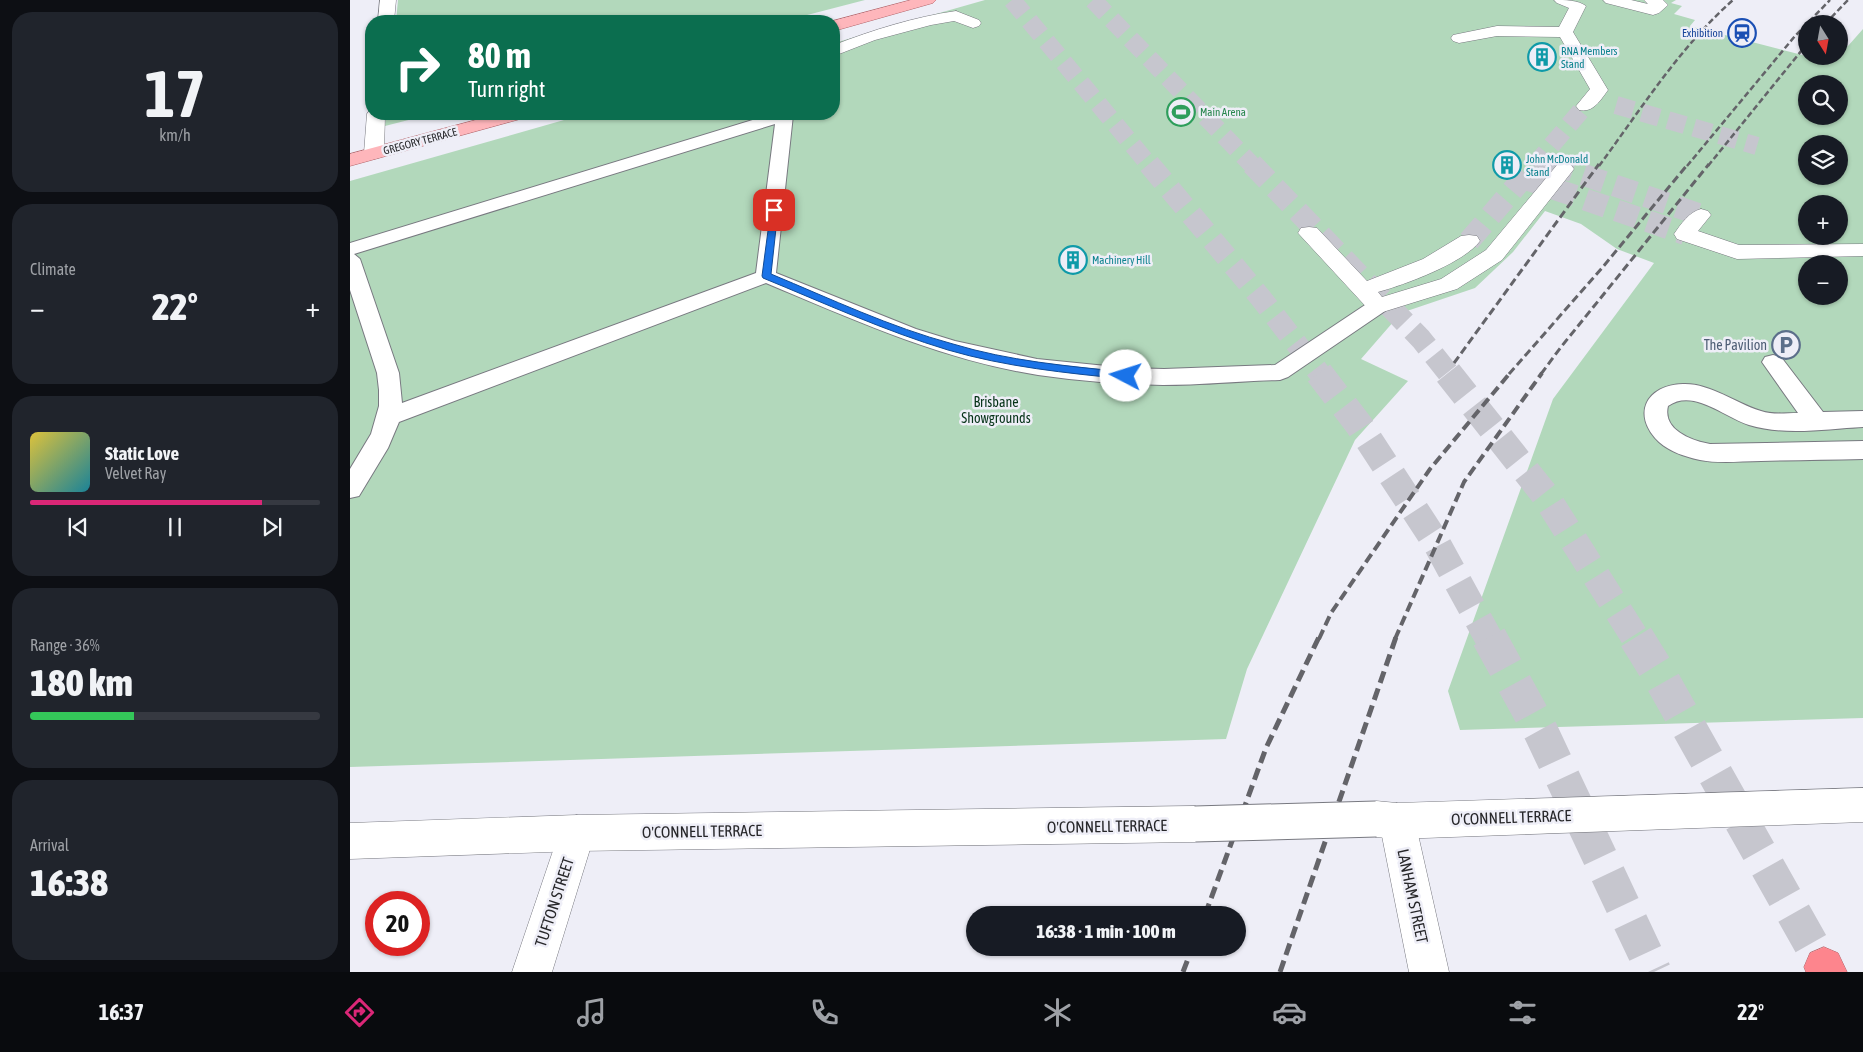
<!DOCTYPE html>
<html lang="en">
<head>
<meta charset="utf-8">
<style>
	body { margin:0; font-family:"Asap Condensed",sans-serif; background:#20242c; color:#f1f3f6; height:100vh; display:flex; flex-direction:column; font-size:19px; white-space:nowrap }
	* { box-sizing:border-box; margin:0 }
	p { font-size:16px; color:#9ea1a6 }
	.icon { flex:none; width:28px; height:28px; fill:none; stroke:currentColor; stroke-width:2; stroke-linecap:round; stroke-linejoin:round }
	.map { position:relative; flex:1; overflow:hidden }
	.panel { display:flex; flex-direction:column; gap:12px; padding:12px; background:#0d0f14; width:350px }
	.panel>* { flex:none }
	.guide { position:absolute; left:15px; top:15px; width:475px; height:105px; border-radius:20px; box-shadow:0 1px 4px #0004; background:#0b6e4f; color:#fff; overflow:hidden }
	.needle { width:32px; rotate:169deg }
	.tools { position:absolute; left:1448px; top:15px; display:grid; gap:10px }
	.tools a { display:grid; place-items:center; width:50px; height:50px; border-radius:50%; background:#171b24; box-shadow:0 1px 4px #0004; font-size:25px }
	.speed { position:absolute; left:15px; top:891px; display:flex; gap:10px; font-size:25px; font-weight:700; text-align:center }
	.speed>* { display:grid; place-content:center; width:65px; height:65px; border-radius:50%; background:#171b24; box-shadow:0 1px 4px #0004; line-height:1 }
	.speed .limit { border:8px solid #d22; background:#fff; color:#111 }
	.pin { position:absolute; display:grid; place-items:center; width:42px; height:42px; color:#fff; margin:-21px; border-radius:10px; box-shadow:0 2px 8px #0006 }
	.me { position:absolute; width:55px; margin:-28px; rotate:275deg; stroke-linejoin:round; filter:drop-shadow(0 0 4px #0008) }
	.turn { display:flex; align-items:center; gap:18px; height:105px; padding:0 20px; font-size:22px }
	.turn .icon { width:65px; height:65px; stroke-width:2.5 }
	.turn b { display:block; font-size:35px; line-height:42px }
	.big { font-size:38px; font-weight:800; line-height:1.1 }
	.panel .tile { flex:1; display:flex; flex-direction:column; justify-content:center; gap:8px; min-width:0; padding:0 18px; border-radius:20px; background:#20242c }
	.panel .dial { align-items:center; gap:0 }
	.dial b { font-size:65px; line-height:1 }
	.song { display:flex; align-items:center; gap:15px }
	.cover { width:60px; height:60px; border-radius:8px; background:linear-gradient(135deg,hsl(50 70% 55%),hsl(190 70% 35%)) }
	.played { height:5px; border-radius:2px; background:linear-gradient(90deg,#db2777 80%,#363941 80%) }
	.keys { display:flex; justify-content:space-around; direction:ltr }
	.heat { display:flex; justify-content:space-between; align-items:center; font-size:28px; direction:ltr }
	.charge { height:8px; border-radius:4px; background:linear-gradient(90deg,#34c759 36%,#363941 0) }
	.trip { position:absolute; left:616px; top:906px; width:280px; height:50px; border-radius:25px; background:#171b24; box-shadow:0 1px 4px #0004; font-weight:800; line-height:50px; text-align:center }
	.menu { display:flex; height:80px; justify-content:space-around; align-items:center; background:#090b0e; color:#9ea1a6 }
	.menu .icon { width:35px; height:35px }
	.menu .selected { color:#db2777 }
	.menu b { font-size:22px; color:#f1f3f6 }
	main { display:flex; flex:1; min-height:0 }
	.map>svg:first-child { display:block }
	.green { fill:#b2d8bb; fill-rule:evenodd }
	.lines { fill:none; stroke-linecap:round; stroke-linejoin:round }
	.street-tunnel-far1 { stroke:#c6c6ce; stroke-width:18; stroke-dasharray:18 9; stroke-linecap:butt }
	.street-tunnel { stroke:#c6c6ce; stroke-width:22; stroke-dasharray:22 11; stroke-linecap:butt }
	.highway-tunnel-far3 { stroke:#c6c6ce; stroke-width:18; stroke-dasharray:18 9; stroke-linecap:butt }
	.highway-tunnel-far2 { stroke:#c6c6ce; stroke-width:22; stroke-dasharray:22 11; stroke-linecap:butt }
	.highway-tunnel-far1 { stroke:#c6c6ce; stroke-width:28; stroke-dasharray:28 14; stroke-linecap:butt }
	.highway-tunnel { stroke:#c6c6ce; stroke-width:35; stroke-dasharray:35 18; stroke-linecap:butt }
	.lane-casing { stroke:#787980; stroke-width:2 }
	.street-casing { stroke:#787980; stroke-width:1 }
	.secondary-casing { stroke:#787980; stroke-width:1 }
	.primary-casing { stroke:#b2646a; stroke-width:1 }
	.highway-casing { stroke:#b2646a; stroke-width:1 }
	.lane { fill:#fff; fill-rule:evenodd }
	.street { fill:#fff; fill-rule:evenodd }
	.secondary { fill:#fff; fill-rule:evenodd }
	.primary { fill:#feb6bb; fill-rule:evenodd }
	.highway { fill:#fd858d; fill-rule:evenodd }
	.rail-far3 { stroke:#646469; stroke-width:2.5; stroke-dasharray:6 3; stroke-linecap:butt }
	.rail-far2 { stroke:#646469; stroke-width:3; stroke-dasharray:8 4; stroke-linecap:butt }
	.rail-far1 { stroke:#646469; stroke-width:4; stroke-dasharray:10 5; stroke-linecap:butt }
	.rail { stroke:#646469; stroke-width:5; stroke-dasharray:12 6; stroke-linecap:butt }
	.secondary-bridge-casing { stroke:#787980; stroke-width:37; stroke-linecap:butt }
	.secondary-bridge { stroke:#fff; stroke-width:35 }
	.route { fill:#1a73e8; stroke:#114b97 }
	.labels { text-anchor:middle; dominant-baseline:central; stroke-width:5; stroke-linejoin:round; paint-order:stroke }
	.far-transit-label { font-size:11px; fill:#164399; stroke:#eeeef7; text-anchor:end }
	.far-culture-label { font-size:11px; fill:#0d838f; stroke:#eeeef7; text-anchor:start }
	.far-leisure-label { font-size:11px; fill:#27864d; stroke:#eeeef7; text-anchor:start }
	.far-street-label { font-size:11px; fill:#27272a; stroke:#eeeef7 }
	.service-label { font-size:14px; fill:#4e5e75; stroke:#eeeef7; text-anchor:end }
	.park-label { font-size:14px; fill:#063318; stroke:#eeeef7 }
	.near-street-label { font-size:16px; fill:#27272a; stroke:#eeeef7 }
</style>
</head>
<body>
<main>
<section class="panel">
<div class="tile dial"><b>17</b><p>km/h</p></div>
<div class="tile"><p>Climate</p>
<div class="heat"><a>−</a><b class="big">22°</b><a>+</a></div>
</div>
<div class="tile">
<div class="song"><i class="cover"></i><div><b>Static Love</b><p>Velvet Ray</p></div></div>
<div class="played"></div>
<div class="keys"><svg class="icon" aria-label="previous" viewBox="0 0 24 24"><path d="M18 5L8 12l10 7zM5 5v14"/></svg><svg class="icon" aria-label="pause" viewBox="0 0 24 24"><path d="M8 5v14M16 5v14"/></svg><svg class="icon" aria-label="next" viewBox="0 0 24 24"><path d="M6 5l10 7-10 7zM19 5v14"/></svg></div>
</div>
<div class="tile"><p>Range · 36%</p><b class="big">180 km</b><div class="charge"></div></div>
<div class="tile"><p>Arrival</p><b class="big">16:38</b></div>
</section>
<div class="map">
<svg width="1513" height="972" viewBox="0 0 1513 972">
	<rect width="100%" height="100%" fill="#eeeef7"/>
	<path class="green" d="M48 0H515L434 21H46Z
		M635 0H1326L1321 3 1332 6 1324 14 1345 20 1340 26 1456 56H1489V44L1498 46 1513 29V718L1110 730 1098 691 1203 399 1304 263 1267 249 1231 224 1195 211 1163 252 1125 288 1051 313 1011 359 1058 381 1005 440 897 669 876 739 0 767V181L235 114H484V43ZM1456 84H1489V116H1456ZM1456 144H1489V176H1456ZM1456 204H1489V236H1456ZM1456 264H1489V296H1456Z
		M36 114H82L35 126Z"/>
	<g class="lines">
		<path class="street-tunnel-far1" d="M1266 105 1407 146
			M1189 160 1206 166
			M1184 166 1235 106"/>
		<path class="street-tunnel" d="M1202 164 1351 215
			M1173 178 1335 234
			M1119 241 1185 164"/>
		<path class="highway-tunnel-far3" d="M662 0 800 166
			M743 0 903 166"/>
		<path class="highway-tunnel-far2" d="M799 164 910 297 970 374
			M902 164 1071 339 1099 374"/>
		<path class="highway-tunnel-far1" d="M969 373 1009 425 1087 544 1139 639
			M1098 373 1195 495 1286 639"/>
		<path class="highway-tunnel" d="M1139 637 1191 732 1304 972
			M1286 637 1307 671 1474 967"/>
		<defs>
			<path id="lane" d="M422 114 443 115 426 273 566 329 605 341 687 359 776 368 814 369 925 365 1021 301 1028 299 1035 301 1038 306 1035 311 938 377 930 380C891 381 852 385 813 385 771 384 729 381 688 375 592 360 504 320 416 283L49 422 38 448 9 496 0 498V469L21 434 29 406V390L27 373 0 290V243ZM425 124 406 273 52 403 49 373 10 259 4 254Z
				M1423 355 1431 357 1473 412 1513 411V427C1476 429 1435 436 1399 425 1374 417 1343 388 1318 406 1312 430 1342 441 1360 444L1513 441V459C1479 460 1445 460 1411 461 1391 461 1370 464 1350 460 1336 457 1320 452 1309 442 1281 415 1296 385 1333 384 1360 383 1385 403 1411 411 1422 415 1436 413 1448 413L1412 362 1415 357Z"/>
			<path id="street" d="M30 0H46L44 21H28Z
				M1204 0C1215 0 1228 0 1236 6L1223 32 1258 90C1250 101 1243 113 1229 110L1226 106 1240 89 1210 37 1147 36 1109 43 1103 41 1101 38 1103 35 1147 26 1209 27 1219 8 1207 3Z
				M1253 0H1281L1298 4 1294 0H1313L1318 5 1309 13 1303 15 1256 3Z
				M606 11 629 20 631 23 629 26 623 28 604 21 581 25 525 40 484 56V45C523 30 564 17 606 11Z
				M20 110H21V114H35L34 153 31 157 24 159 17 157 14 153 17 114Z
				M1214 163 1221 165 1224 169 1152 260 1107 289 1036 311 1028 313 1020 311 948 233 951 228 959 227 967 228 1017 281 1073 259 1111 236 1119 235 1127 236 1130 241C1114 263 1054 285 1028 292L1032 297 1091 279 1136 250 1207 165Z
				M1351 209 1358 211 1361 215 1348 231 1389 245 1513 244V256L1387 259 1327 239 1324 234C1331 224 1339 212 1351 209Z
				M1047 803 1060 809 1065 821 1099 972H1059L1029 821 1034 809Z
				M227 815 240 820 245 833 202 972H162L209 833 214 820Z"/>
			<path id="secondary" d="M1513 788V822L1047 839 1026 837 1013 831 1008 819 1013 807 1026 801 1047 803Z
				M845 806 858 812 863 824 858 836 845 842 227 851 0 859V823L227 815Z"/>
			<path id="primary" d="M561 0H586L583 3 484 31 483 21Z
				M148 114H177L174 118 0 166V154Z"/>
			<path id="highway" d="M1474 947 1488 953 1497 972H1456L1454 967 1460 953Z"/>
		</defs>
		<use href="#lane" class="lane-casing"/>
		<use href="#street" class="street-casing"/>
		<use href="#secondary" class="secondary-casing"/>
		<use href="#primary" class="primary-casing"/>
		<use href="#highway" class="highway-casing"/>
		<use href="#lane" class="lane"/>
		<use href="#street" class="street"/>
		<use href="#secondary" class="secondary"/>
		<use href="#primary" class="primary"/>
		<use href="#highway" class="highway"/>
		<path class="rail-far3" d="M1475 24 1498 0
			M1249 166C1291 109 1330 47 1383 0
			M1337 166 1445 36 1480 0
			M1358 166 1456 45"/>
		<path class="rail-far2" d="M1104 363 1249 164
			M1159 374 1252 268 1338 164
			M1191 374 1211 347 1359 164"/>
		<path class="rail-far1" d="M969 639 981 613 1080 469 1160 373
			M1045 639 1114 482 1192 373"/>
		<path class="rail" d="M855 915 916 748 969 637
			M833 972 842 948
			M930 972 1046 637"/>
		<defs>
			<path id="secondary-bridge" d="M845 824 1026 819"/>
		</defs>
		<use href="#secondary-bridge" class="secondary-bridge-casing"/>
		<use href="#secondary-bridge" class="secondary-bridge"/>
	</g>
	<path class="route" d="M421 208 428 210 421 274C481 299 540 327 603 344 659 361 717 366 776 372L781 376 776 379C716 373 656 367 598 350 535 331 474 303 413 278L412 276Z"/>
	<defs>
		<symbol id="station-ring" viewBox="-11 -11 22 22"><circle r="9.5" fill="#eeeef7" stroke="#1a4fb4" stroke-width="1.5"/><path d="M-3-6H3Q5-6 5-4V2Q5 4 3 4L4.5 6H3L1.5 4h-3L-3 6H-4.5L-3 4Q-5 4-5 2V-4Q-5-6-3-6ZM-3.5-4v3h7v-3ZM-3.5 1v1.5H-2V1ZM2 1v1.5H3.5V1Z" fill="#1a4fb4"/></symbol>
		<symbol id="building-ring" viewBox="-11 -11 22 22"><circle r="9.5" fill="#eeeef7" stroke="#0f9aa8" stroke-width="1.5"/><path d="M-4-6H4V6H1V3H-1V6H-4ZM-2.5-4.3h1.7v1.8h-1.7ZM.8-4.3h1.7v1.8H.8ZM-2.5-1h1.7V.8h-1.7ZM.8-1h1.7V.8H.8Z" fill="#0f9aa8"/></symbol>
		<symbol id="stadium-ring" viewBox="-11 -11 22 22"><circle r="9.5" fill="#eeeef7" stroke="#2e9e5b" stroke-width="1.5"/><path d="M0-5a6.5 5 0 1 0 0 10a6.5 5 0 1 0 0-10ZM-3.5-1.8h7v3.6h-7Z" fill="#2e9e5b"/></symbol>
		<symbol id="parking-ring" viewBox="-11 -11 22 22"><circle r="9.5" fill="#eeeef7" stroke="#5c6f8a" stroke-width="1.5"/><path d="M-3.5-5.5H1a3.5 3.5 0 0 1 0 7H-1V5.5H-3.5ZM-1-3.4V-.6H.8a1.4 1.4 0 0 0 0-2.8Z" fill="#5c6f8a"/></symbol>
	</defs>
	<g fill-rule="evenodd">
		<use href="#station-ring" x="1376" y="17" width="32" height="32"/>
		<use href="#building-ring" x="1176" y="41" width="32" height="32"/>
		<use href="#stadium-ring" x="815" y="96" width="32" height="32"/>
		<use href="#building-ring" x="1141" y="149" width="32" height="32"/>
		<use href="#building-ring" x="707" y="244" width="32" height="32"/>
		<use href="#parking-ring" x="1420" y="329" width="32" height="32"/>
	</g>
	<g class="labels">
		<g class="far-transit-label">
			<text x="1373" y="33">Exhibition</text>
		</g>
		<g class="far-culture-label">
			<text x="1211" y="51">RNA Members<tspan x="1211" dy="13">Stand</tspan></text>
			<text x="1176" y="159">John McDonald<tspan x="1176" dy="13">Stand</tspan></text>
			<text x="742" y="260">Machinery Hill</text>
		</g>
		<g class="far-leisure-label">
			<text x="850" y="112">Main Arena</text>
		</g>
		<g class="far-street-label">
			<text transform="translate(70 141) rotate(-15)">GREGORY TERRACE</text>
		</g>
		<g class="service-label">
			<text x="1417" y="345">The Pavilion</text>
		</g>
		<g class="park-label">
			<text x="646" y="402">Brisbane<tspan x="646" dy="16">Showgrounds</tspan></text>
		</g>
		<g class="near-street-label">
			<text transform="translate(1161 817) rotate(-2)">O'CONNELL TERRACE</text>
			<text transform="translate(757 826) rotate(-1)">O'CONNELL TERRACE</text>
			<text transform="translate(352 831) rotate(-1)">O'CONNELL TERRACE</text>
			<text transform="translate(1063 896) rotate(78)">LANHAM STREET</text>
			<text transform="translate(204 902) rotate(-72)">TUFTON STREET</text>
		</g>
	</g>
</svg>
<div class="tools">
<a><svg class="needle" viewBox="-14 -14 28 28"><path d="M0-13l5 13h-10z" fill="#e53935"/><path d="M0 13l5-13h-10z" fill="#9ea1a6"/></svg></a>
<a><svg class="icon" aria-label="search" viewBox="0 0 24 24"><circle cx="10" cy="10" r="6"/><path d="M15 15l6 6"/></svg></a>
<a><svg class="icon" aria-label="layers" viewBox="0 0 24 24"><path d="M12 4l9 5-9 5-9-5zM3 14l9 5 9-5"/></svg></a>
<a>+</a>
<a>−</a>
</div>
<div class="speed"><div class="limit">20</div></div>
<div class="pin" style="left:424px;top:210px;background:#d93025"><svg class="icon" aria-label="arrive" viewBox="0 0 24 24"><path d="M6 21V4h12l-3 4 3 4H6"/></svg></div>
<svg class="me" style="left:776px;top:376px" viewBox="-20 -20 40 40"><circle r="19" fill="#fff"/><path d="M0-13L10 11 0 6-10 11z" fill="#1a73e8"/></svg>
<div class="trip">16:38 · 1 min · 100 m</div>
<div class="guide">
<div class="turn"><svg class="icon" aria-label="right" viewBox="0 0 24 24"><path d="M7 20v-9h11M14 6l5 5-5 5"/></svg><div><b>80 m</b>Turn right</div></div>
</div>
</div>
</main>
<nav class="menu">
<b>16:37</b>
<svg class="icon selected" aria-label="directions" viewBox="0 0 24 24"><path d="M12 3l9 9-9 9-9-9zM9 14v-3h6M13 9l2 2-2 2"/></svg>
<svg class="icon" aria-label="music" viewBox="0 0 24 24"><path d="M9 18V5l10-2v13"/><circle cx="6" cy="18" r="3"/><circle cx="16" cy="16" r="3"/></svg>
<svg class="icon" aria-label="phone" viewBox="0 0 24 24"><path d="M5 4h4l2 5-3 2q2 4 5 5l2-3 5 2v4C11 20 4 13 5 4z"/></svg>
<svg class="icon" aria-label="climate" viewBox="0 0 24 24"><path d="M12 3v18M4 7l16 10M4 17L20 7"/></svg>
<svg class="icon" aria-label="car" viewBox="0 0 24 24"><path d="M5 17H2v-5l4-1 3-4h7l3 4 3 1v5h-3M9 17h6M6 11h13"/><circle cx="7" cy="17" r="2"/><circle cx="17" cy="17" r="2"/></svg>
<svg class="icon" aria-label="filters" viewBox="0 0 24 24"><path d="M4 7h16M4 17h16"/><circle cx="9" cy="7" r="2"/><circle cx="15" cy="17" r="2"/></svg>
<b>22°</b>
</nav>
</body>
</html>
